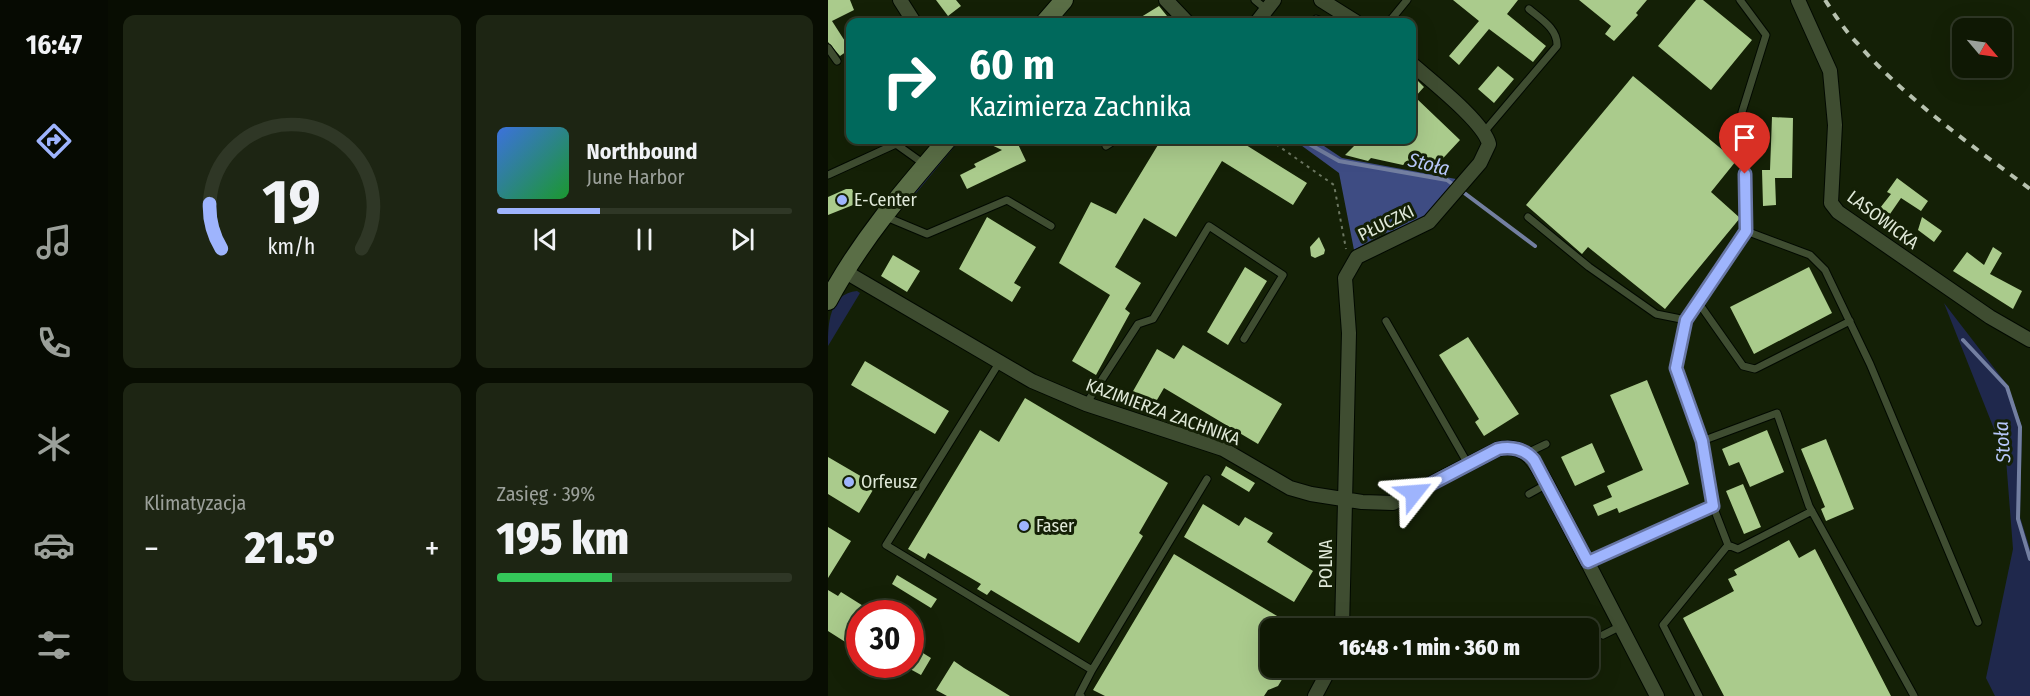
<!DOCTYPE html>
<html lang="pl">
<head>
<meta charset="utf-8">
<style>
	body { margin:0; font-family:"Fira Sans Condensed",sans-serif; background:#1d2513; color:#f1f3f6; height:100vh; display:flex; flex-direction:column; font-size:22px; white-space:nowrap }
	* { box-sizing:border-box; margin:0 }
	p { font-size:20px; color:#9ba09a }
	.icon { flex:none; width:33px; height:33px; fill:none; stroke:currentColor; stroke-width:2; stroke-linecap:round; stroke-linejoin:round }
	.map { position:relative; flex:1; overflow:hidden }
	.drawer { display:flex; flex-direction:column; gap:15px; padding:15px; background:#080d02; width:720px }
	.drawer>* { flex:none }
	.hud { position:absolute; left:18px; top:18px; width:570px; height:126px; border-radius:12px; box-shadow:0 6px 24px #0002,0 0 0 2px #2f3726; background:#00695c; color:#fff; overflow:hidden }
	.needle { width:39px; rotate:119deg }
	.buttons { position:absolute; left:1124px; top:18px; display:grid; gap:12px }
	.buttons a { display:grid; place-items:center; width:60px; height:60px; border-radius:12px; background:#0f1804; box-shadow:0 6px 24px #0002,0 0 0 2px #2f3726; font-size:30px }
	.speed { position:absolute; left:18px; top:600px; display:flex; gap:12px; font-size:30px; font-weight:700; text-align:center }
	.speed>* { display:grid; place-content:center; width:78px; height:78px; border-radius:50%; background:#0f1804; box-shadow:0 6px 24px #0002,0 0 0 2px #2f3726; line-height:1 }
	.speed .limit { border:9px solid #d22; background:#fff; color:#111 }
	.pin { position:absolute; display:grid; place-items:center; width:51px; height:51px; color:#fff; margin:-62px -26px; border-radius:50% 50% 50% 0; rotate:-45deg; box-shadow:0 0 6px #0007 }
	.pin .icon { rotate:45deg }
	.me { position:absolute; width:66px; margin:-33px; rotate:62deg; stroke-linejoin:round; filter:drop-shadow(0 0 4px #0008) }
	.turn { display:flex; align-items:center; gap:21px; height:126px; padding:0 24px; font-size:27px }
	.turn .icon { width:78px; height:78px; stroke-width:2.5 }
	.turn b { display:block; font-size:42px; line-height:51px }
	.big { font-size:45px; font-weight:800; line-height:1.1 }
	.drawer .widget { flex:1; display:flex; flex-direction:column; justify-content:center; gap:9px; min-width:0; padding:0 21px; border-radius:12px; background:#1d2513 }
	.drawer .dial { align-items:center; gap:0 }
	.dial svg { height:156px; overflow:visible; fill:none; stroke:#2f3726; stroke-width:7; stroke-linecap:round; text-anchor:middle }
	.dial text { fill:#f1f3f6; stroke:none }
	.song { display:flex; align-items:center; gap:18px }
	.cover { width:72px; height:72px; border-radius:9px; background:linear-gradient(135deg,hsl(220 70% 55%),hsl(130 70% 35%)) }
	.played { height:6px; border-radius:3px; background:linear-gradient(90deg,#9eb4fd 35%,#2f3726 35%) }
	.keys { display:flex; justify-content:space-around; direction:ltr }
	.heat { display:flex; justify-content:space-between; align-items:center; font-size:33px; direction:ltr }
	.charge { height:9px; border-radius:4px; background:linear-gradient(90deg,#34c759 39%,#2f3726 0) }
	.drawer .tiles { flex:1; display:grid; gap:15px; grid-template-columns:repeat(2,1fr) }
	.trip { position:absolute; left:432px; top:618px; width:339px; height:60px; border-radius:12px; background:#0f1804; box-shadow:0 6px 24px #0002,0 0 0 2px #2f3726; font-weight:800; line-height:60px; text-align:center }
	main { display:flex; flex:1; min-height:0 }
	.dock { display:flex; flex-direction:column; width:108px; justify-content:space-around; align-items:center; background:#060a02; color:#9ba09a }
	.dock .icon { width:42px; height:42px }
	.dock .current { color:#9eb4fd }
	.dock b { font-size:27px; color:#f1f3f6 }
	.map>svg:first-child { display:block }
	.green { fill:#1f284c }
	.forest { fill:#3e4c83 }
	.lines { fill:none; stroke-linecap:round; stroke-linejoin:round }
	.stream { stroke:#737fa1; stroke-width:4 }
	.building { fill:#aacb8c }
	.lane-casing { stroke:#020900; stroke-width:9 }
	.street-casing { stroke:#020900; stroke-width:16 }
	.secondary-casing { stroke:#020900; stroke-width:20 }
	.path { stroke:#6c7761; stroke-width:2; stroke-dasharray:3 4.5; stroke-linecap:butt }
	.lane { stroke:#3f4d31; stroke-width:7 }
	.street { stroke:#3f4d31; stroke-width:14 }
	.secondary { stroke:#5a6e46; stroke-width:18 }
	.rail { stroke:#b7c1af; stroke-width:4; stroke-dasharray:8 8; stroke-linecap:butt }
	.route-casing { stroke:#6775a4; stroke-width:15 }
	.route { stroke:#9eb4fd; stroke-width:10 }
	.poi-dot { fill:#9eb4fd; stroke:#142006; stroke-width:2 }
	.labels { text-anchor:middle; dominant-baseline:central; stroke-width:6; stroke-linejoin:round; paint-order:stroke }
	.poi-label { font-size:18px; fill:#e0e9d9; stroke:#142006; text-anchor:start }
	.street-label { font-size:18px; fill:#e0e9d9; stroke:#142006 }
	.water-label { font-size:20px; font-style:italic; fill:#b7c7fa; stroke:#142006 }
</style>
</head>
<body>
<main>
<nav class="dock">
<b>16:47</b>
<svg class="icon current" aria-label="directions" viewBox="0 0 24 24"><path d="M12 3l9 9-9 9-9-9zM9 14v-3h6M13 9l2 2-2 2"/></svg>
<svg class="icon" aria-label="music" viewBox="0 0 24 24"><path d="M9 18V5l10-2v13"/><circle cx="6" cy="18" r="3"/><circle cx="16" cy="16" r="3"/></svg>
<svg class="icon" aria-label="phone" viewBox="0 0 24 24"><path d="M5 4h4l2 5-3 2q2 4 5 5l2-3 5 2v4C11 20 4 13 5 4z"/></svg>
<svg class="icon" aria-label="climate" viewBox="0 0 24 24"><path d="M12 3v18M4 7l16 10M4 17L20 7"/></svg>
<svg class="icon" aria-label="car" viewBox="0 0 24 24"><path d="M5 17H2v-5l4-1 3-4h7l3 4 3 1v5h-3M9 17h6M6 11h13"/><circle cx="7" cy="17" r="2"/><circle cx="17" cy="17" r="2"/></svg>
<svg class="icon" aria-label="filters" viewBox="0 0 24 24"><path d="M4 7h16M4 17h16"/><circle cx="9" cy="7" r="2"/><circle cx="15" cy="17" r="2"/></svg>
</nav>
<section class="drawer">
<div class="tiles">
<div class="widget dial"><svg viewBox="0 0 100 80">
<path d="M14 69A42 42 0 1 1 86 69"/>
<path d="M14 69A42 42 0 0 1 8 46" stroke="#9eb4fd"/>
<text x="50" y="56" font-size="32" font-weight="700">19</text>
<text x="50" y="72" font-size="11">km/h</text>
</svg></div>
<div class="widget">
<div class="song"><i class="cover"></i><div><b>Northbound</b><p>June Harbor</p></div></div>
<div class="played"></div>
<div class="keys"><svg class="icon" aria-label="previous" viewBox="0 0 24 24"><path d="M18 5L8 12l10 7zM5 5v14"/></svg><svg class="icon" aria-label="pause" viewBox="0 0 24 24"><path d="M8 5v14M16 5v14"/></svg><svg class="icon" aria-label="next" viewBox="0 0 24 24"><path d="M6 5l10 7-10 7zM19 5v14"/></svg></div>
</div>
<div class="widget"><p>Klimatyzacja</p>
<div class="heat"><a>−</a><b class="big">21.5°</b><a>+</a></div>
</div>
<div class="widget"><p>Zasięg · 39%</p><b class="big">195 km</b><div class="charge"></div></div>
</div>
</section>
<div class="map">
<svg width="1202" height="696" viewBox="0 0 1202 696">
	<rect width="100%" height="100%" fill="#142006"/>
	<path class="green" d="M125 144 127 146 75 209 77 202Z
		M29 291 32 293 0 346C0 324 1 294 29 291Z
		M1116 303 1180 386 1194 427 1192 517 1202 549V696H1167L1158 678 1185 549 1178 459Z"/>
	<path class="forest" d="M466 140H487L514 158 628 179 594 220 553 235 526 250 511 173Z"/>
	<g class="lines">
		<path class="stream" d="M474 140 511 161 619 180 707 246
			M1135 340 1179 387 1192 427 1190 519 1202 559"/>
	</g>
	<path class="building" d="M0 0H22L26 10 4 21 22 49 12 56 0 42Z
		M108 0H128L133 6 120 16Z
		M625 0H690L679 14 718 46 705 62 661 29 631 65 621 56 651 21Z
		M751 0H819L808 13 810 15 786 41 777 34 783 26Z
		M868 0H875L924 40 883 90 830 46Z
		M331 6 339 16 331 22H305Z
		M670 66 686 79 666 103 650 89Z
		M584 75 596 87 587 97 632 140 606 168 594 157 585 166 579 161 575 165 543 158 540 161 517 155 532 140H584Z
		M805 76 908 161 883 192 912 218 837 309 760 247 754 254 698 205Z
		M944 117 965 118 964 178H947L948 205 935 206 934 170H942Z
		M153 140H188L198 161 139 189 132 175 148 167 146 164 174 150Z
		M333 140H410L479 183 465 205 394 161 348 237 316 218 287 267 313 283 297 309 302 313 268 375 244 361 282 295 231 263 263 202 288 214Z
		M1069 178 1100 201 1093 211 1073 198 1062 214 1052 208 1063 194 1059 192Z
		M18 189H24L30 203 0 215V197Z
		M159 217 208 247 186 283 193 287 184 302 131 269Z
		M1094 217 1114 231 1106 242 1090 230Z
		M491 237 497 250 496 254 487 258 483 256 482 247Z
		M1165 247 1174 253 1162 274 1194 291 1185 309 1125 271 1139 252 1156 265Z
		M65 255 92 271 79 292 53 276Z
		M417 267 439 281 400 345 379 332Z
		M981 267 1004 313 926 354 902 307Z
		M640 337 691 414 656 436 647 422 651 419 611 355Z
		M355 345 454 404 430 444 336 388 326 405 304 393 329 349 346 359Z
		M37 361 121 411 107 434 23 385Z
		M819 380 861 484 791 513 789 508 770 516 765 505 784 497 779 486 815 470 782 395Z
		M197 398 340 483 311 533 315 536 251 643 163 590 159 595 149 589 153 584 100 553 97 559 80 549 152 430 171 442Z
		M939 430 956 472 922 487 911 462 901 466 894 449Z
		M998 439 1026 509 998 521 993 509 997 507 973 449Z
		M764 443 777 472 747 486 733 457Z
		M0 457 48 485 31 513 0 494Z
		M398 466 427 483 421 492 393 475Z
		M915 484 933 527 916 534 898 491Z
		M375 504 411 526 417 517 445 533 439 542 485 571 466 602 356 537Z
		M0 527 23 541 0 578Z
		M961 540 971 558 987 549 1063 696H896L855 618 906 591 900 579 909 575 906 570Z
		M346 554 469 628H442V668H461L450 686 440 690 436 696H277L265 690Z
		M69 575 109 599 103 608 64 584Z
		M0 590 10 596 13 592 48 614H32V645L25 641 22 645 0 631Z
		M82 645 103 658 93 675 82 669Z
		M126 661 136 668 182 696H119L108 690Z"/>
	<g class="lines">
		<defs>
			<path id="lane" d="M427 0 439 10
				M912 0 938 35 914 112 918 231 858 320 848 368 874 441 949 413 981 506 1086 696
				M450 22H455
				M484 22 488 19 496 22
				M561 22 579 0
				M0 48 9 61
				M656 132 729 46C730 29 713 19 701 9
				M278 146 287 140
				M0 175 68 144 96 164
				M56 216 99 234 179 200 223 226
				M700 217 761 267 828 314 858 320
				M918 231 982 255 997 270 1042 364 1150 622
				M870 302 915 366 927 369 1022 321
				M558 321 640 464
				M171 363 58 545 264 670
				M258 404 310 324 325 319 381 226 455 275 416 339
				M874 441 885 506 900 545 910 549 984 511
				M699 453 718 444
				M701 494 719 484
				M760 562 885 506
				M775 635 793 626
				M253 696 251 695 264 670 379 479
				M871 696 835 625 900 545"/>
			<path id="street" d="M72 0 86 22
				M338 0 359 22
				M493 0 528 22
				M970 0 1002 71 1007 125 1003 203 1010 212 1162 317 1202 340
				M429 22 446 0
				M16 271 204 381 258 404 395 449 462 488 483 494 534 502 565 503 670 449C697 442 708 463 719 484L829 696
				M514 628 521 333 517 278 529 257 601 222 652 163 661 144C656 122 602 80 584 64
				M487 696 502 668"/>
			<path id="secondary" d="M217 22 236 0
				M0 301C32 241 75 191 119 140"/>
		</defs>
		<use href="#lane" class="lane-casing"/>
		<use href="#street" class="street-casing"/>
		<use href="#secondary" class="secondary-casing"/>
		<path class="path" d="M442 140 506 185 518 249"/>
		<use href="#lane" class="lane"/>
		<use href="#street" class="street"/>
		<use href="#secondary" class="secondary"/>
		<path class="rail" d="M997 0C1007 15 1017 31 1030 44 1079 100 1143 145 1202 189"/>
	</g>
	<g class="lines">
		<defs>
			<path id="route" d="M586 493 670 449C683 446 697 449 706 460L760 562 885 506 874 441 848 368 858 320 918 231 917 174"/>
		</defs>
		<use href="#route" class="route-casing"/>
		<use href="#route" class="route"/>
	</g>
	<g class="poi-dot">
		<circle cx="14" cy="200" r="6"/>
		<circle cx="21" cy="482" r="6"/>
		<circle cx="196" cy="526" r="6"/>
	</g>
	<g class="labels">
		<g class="poi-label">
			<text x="26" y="200">E-Center</text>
			<text x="33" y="482">Orfeusz</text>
			<text x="208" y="526">Faser</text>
		</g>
		<g class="street-label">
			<text transform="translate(1055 220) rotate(37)">LASOWICKA</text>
			<text transform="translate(558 223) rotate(-26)">PŁUCZKI</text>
			<text transform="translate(335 412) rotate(20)">KAZIMIERZA ZACHNIKA</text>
			<text transform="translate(498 564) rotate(-90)">POLNA</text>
		</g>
		<g class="water-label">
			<text transform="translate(601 164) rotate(14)">Stoła</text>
			<text transform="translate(1174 442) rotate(-94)">Stoła</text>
		</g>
	</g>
</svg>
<div class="buttons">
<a><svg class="needle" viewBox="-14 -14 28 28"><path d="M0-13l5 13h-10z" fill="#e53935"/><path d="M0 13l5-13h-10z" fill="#9ba09a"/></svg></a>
</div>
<div class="speed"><div class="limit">30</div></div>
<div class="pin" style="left:917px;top:174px;background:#d93025"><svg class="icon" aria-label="arrive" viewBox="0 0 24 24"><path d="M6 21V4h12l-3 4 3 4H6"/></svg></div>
<svg class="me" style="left:586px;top:493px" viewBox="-20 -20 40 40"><path d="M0-17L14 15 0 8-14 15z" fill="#9eb4fd" stroke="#fff" stroke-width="4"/></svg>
<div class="trip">16:48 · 1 min · 360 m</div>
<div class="hud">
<div class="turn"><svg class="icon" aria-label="right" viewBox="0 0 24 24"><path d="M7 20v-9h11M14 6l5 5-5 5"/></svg><div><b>60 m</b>Kazimierza Zachnika</div></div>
</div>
</div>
</main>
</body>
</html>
